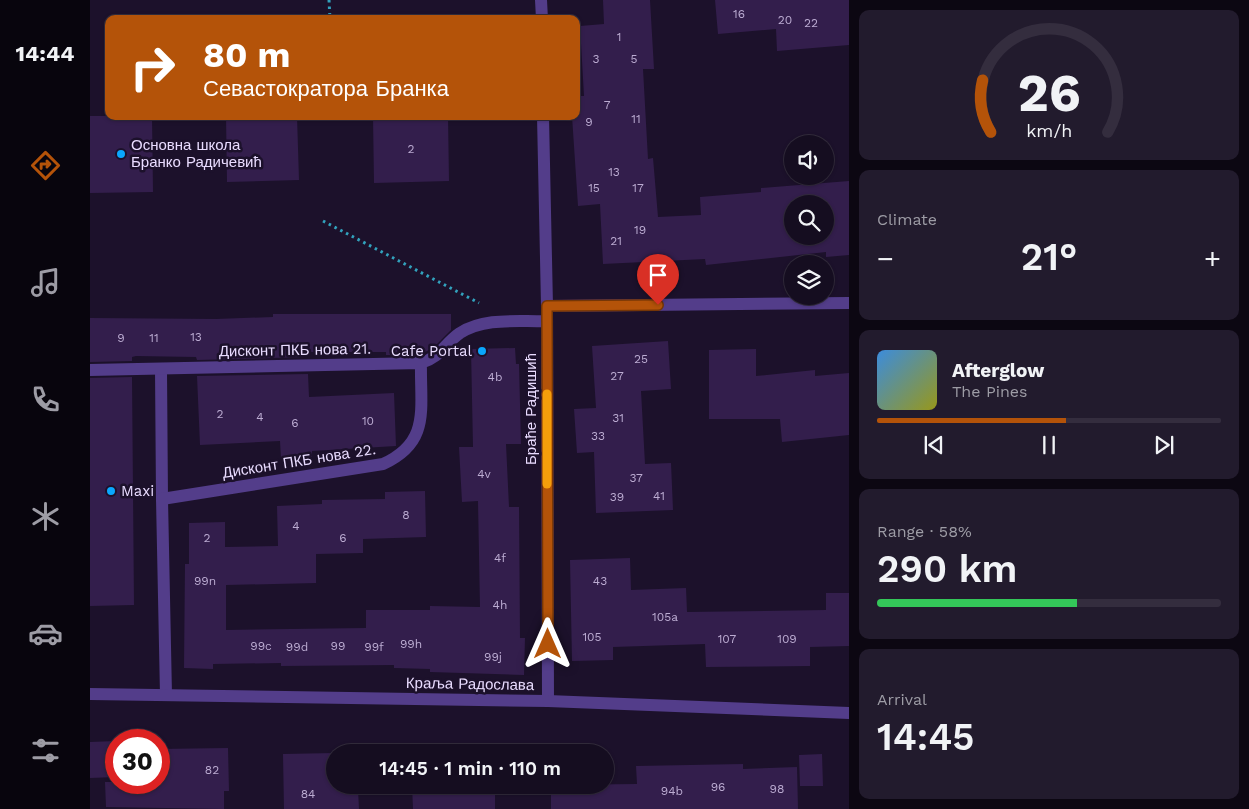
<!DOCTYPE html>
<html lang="en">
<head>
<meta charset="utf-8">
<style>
	body { margin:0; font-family:"Work Sans",sans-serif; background:#221b2d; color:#f1f3f6; height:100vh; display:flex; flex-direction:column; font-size:19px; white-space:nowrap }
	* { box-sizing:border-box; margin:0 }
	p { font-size:16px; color:#9d9ca5 }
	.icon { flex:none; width:28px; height:28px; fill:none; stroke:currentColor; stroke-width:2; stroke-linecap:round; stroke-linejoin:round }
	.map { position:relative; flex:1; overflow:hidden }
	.panel { display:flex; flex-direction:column; gap:10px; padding:10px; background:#0c0712; width:400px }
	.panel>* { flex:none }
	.top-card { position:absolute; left:15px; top:15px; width:475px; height:105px; border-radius:10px; box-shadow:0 1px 4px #0004,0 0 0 1px #342d3e; background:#b45309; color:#fff; overflow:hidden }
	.fabs { position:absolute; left:694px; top:135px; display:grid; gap:10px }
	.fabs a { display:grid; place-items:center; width:50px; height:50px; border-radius:50%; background:#150d20; box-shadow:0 1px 4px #0004,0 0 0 1px #342d3e; font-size:25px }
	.speed { position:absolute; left:15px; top:729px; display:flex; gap:10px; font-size:25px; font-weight:700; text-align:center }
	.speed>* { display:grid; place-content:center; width:65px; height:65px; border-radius:50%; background:#150d20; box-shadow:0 1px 4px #0004,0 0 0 1px #342d3e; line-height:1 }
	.speed .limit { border:8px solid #d22; background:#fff; color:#111 }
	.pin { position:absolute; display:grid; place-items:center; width:42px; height:42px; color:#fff; margin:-51px -21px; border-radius:50% 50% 50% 0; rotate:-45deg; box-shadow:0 0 5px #0007 }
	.pin .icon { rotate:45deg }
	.me { position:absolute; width:55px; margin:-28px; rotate:0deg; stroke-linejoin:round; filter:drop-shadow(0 0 4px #0008) }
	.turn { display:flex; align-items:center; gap:18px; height:105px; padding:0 15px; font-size:22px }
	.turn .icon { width:65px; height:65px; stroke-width:2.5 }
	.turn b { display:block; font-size:35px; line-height:42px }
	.big { font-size:38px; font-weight:600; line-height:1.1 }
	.panel .widget { flex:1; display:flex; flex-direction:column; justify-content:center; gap:8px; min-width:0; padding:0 18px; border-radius:10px; background:#221b2d }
	.panel .dial { align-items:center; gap:0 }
	.dial svg { height:130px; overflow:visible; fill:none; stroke:#342d3e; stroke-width:7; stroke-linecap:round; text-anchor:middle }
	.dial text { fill:#f1f3f6; stroke:none }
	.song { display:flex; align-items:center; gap:15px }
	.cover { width:60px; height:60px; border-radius:8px; background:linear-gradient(135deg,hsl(210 70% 55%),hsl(60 70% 35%)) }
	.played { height:5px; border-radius:2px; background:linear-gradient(90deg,#b45309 55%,#342d3e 55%) }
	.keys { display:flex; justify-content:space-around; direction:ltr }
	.heat { display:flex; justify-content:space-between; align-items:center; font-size:28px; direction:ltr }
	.charge { height:8px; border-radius:4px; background:linear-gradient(90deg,#34c759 58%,#342d3e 0) }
	.trip { position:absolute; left:236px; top:744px; width:288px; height:50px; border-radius:25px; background:#150d20; box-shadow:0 1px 4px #0004,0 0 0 1px #342d3e; font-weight:600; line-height:50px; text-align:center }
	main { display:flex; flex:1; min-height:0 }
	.menu { display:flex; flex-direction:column; width:90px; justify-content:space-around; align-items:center; background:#08050d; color:#9d9ca5 }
	.menu .icon { width:35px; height:35px }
	.menu .selected { color:#b45309 }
	.menu b { font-size:22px; color:#f1f3f6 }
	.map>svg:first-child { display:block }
	.building { fill:#331e4c; fill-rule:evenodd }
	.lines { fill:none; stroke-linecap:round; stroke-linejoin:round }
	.path { stroke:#32a2bd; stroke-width:3; stroke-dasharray:2.5 4; stroke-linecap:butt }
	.pedestrian { stroke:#533d8a; stroke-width:12 }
	.minor { stroke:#533d8a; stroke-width:12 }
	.tertiary { stroke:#533d8a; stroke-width:12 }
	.route-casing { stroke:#753606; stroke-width:12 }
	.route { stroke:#b45309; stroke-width:9 }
	.slow { stroke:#f59e0b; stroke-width:9 }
	.poi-dot { fill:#0aa7fd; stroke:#1c112b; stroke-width:2 }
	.labels { text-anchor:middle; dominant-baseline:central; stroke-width:5; stroke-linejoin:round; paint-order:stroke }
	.number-label { font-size:12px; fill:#bcacd2 }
	.poi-label { font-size:15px; fill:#e9dcff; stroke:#1c112b; text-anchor:start }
	.street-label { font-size:15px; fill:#e9dcff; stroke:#1c112b }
</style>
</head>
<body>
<main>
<nav class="menu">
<b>14:44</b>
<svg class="icon selected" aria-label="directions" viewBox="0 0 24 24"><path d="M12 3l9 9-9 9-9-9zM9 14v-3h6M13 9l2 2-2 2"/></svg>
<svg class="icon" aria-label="music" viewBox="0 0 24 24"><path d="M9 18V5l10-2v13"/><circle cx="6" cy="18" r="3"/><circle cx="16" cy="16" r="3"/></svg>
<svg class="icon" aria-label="phone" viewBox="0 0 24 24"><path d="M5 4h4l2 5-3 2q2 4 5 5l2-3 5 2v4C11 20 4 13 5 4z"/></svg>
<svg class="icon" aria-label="climate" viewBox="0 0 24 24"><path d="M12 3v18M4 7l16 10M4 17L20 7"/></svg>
<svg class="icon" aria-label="car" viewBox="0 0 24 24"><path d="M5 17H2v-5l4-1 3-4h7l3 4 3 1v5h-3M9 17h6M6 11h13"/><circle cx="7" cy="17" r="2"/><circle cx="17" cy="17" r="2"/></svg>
<svg class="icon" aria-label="filters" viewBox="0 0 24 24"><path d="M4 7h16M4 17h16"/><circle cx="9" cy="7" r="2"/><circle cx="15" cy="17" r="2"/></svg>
</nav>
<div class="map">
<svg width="759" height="809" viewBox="0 0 759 809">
	<rect width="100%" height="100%" fill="#1c112b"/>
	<path class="building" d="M513 0H560L564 69H553L558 159 563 158 568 217 611 215 610 197 671 192V188L759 181V255L736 257V252L616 265 615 259 513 264 510 204 488 206 482 116H486V96H494L490 26 514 24ZM702 204H735V236H702Z
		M625 0H759V45L687 51 686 29 628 34Z
		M0 116H62L63 192 0 193Z
		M136 116H207L209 180 137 182Z
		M283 116H358L359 181 284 183Z
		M183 314H361V330L343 348 329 355H296V352H217V357L107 360 106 357 46 356 42 357V361L0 362V318L126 319 183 317Z
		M578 341 581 389 551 391 555 464 581 463 583 510 506 513 504 452 487 453 484 409 506 408 502 346Z
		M425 348 426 364H429L431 444H416L419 507H429L430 638H435L434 675 340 672V669L304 668V665L191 666V663L123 664V669L94 668 95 564H99V523L135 522V547L188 546 187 506 232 504V500L295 499V492L335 491 336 537 273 539V553L226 554V583L136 585V630L276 628V610H340V606L390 607 388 501 372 502 369 447H383L381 349Z
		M666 349V376L725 370V376L759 373V435L692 442 690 419H619V350Z
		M218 374 219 397 304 393 306 446 222 451V457L191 459 190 441 110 445 107 376Z
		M42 377 44 605 0 606V378Z
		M540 558 541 590 596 588 597 612 736 610V593H759V646L720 647V666L616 667 615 644 523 647V660L482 661 480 560Z
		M26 741V777L0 778V742Z
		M138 748 139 791H134V809L16 807 15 782H69V749Z
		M245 753V785H291V788L268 789 269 809H194L193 754Z
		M732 754 733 786H710L709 755Z
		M653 764V769L707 767 708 809H461V785L547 784 546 766Z
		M322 785H405V809H323Z"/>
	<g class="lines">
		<path class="path" d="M239 0 240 19
			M233 221 389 303"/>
		<path class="pedestrian" d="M71 370 72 499"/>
		<path class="minor" d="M451 0 452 19
			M453 116 457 306 458 701
			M457 306 759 303
			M0 370 331 363C351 357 354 344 370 333 395 317 428 322 457 321
			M76 695 72 499 293 464C341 442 330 409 331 363"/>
		<path class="tertiary" d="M0 694 458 701 759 713"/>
	</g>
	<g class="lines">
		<defs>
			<path id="route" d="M458 644 457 306 568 305"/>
		</defs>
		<use href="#route" class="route-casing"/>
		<use href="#route" class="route"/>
		<path class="slow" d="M457 394V484"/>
	</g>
	<g class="poi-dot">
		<circle cx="31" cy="154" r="5"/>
		<circle cx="392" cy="351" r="5"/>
		<circle cx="21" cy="491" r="5"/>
	</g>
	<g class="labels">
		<g class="number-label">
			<text x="649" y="14">16</text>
			<text x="695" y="20">20</text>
			<text x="721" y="23">22</text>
			<text x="529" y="37">1</text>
			<text x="506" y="59">3</text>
			<text x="544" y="59">5</text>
			<text x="517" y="105">7</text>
			<text x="546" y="119">11</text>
			<text x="499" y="122">9</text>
			<text x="321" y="149">2</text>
			<text x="524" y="172">13</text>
			<text x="504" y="188">15</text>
			<text x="548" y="188">17</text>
			<text x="550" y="230">19</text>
			<text x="526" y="241">21</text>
			<text x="106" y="337">13</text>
			<text x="31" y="338">9</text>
			<text x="64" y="338">11</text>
			<text x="551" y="359">25</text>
			<text x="527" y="376">27</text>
			<text x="405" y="377">4b</text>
			<text x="130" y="414">2</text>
			<text x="170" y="417">4</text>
			<text x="528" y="418">31</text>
			<text x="278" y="421">10</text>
			<text x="205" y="423">6</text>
			<text x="508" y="436">33</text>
			<text x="394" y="474">4v</text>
			<text x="546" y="478">37</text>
			<text x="569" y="496">41</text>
			<text x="527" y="497">39</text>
			<text x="316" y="515">8</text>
			<text x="206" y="526">4</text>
			<text x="117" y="538">2</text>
			<text x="253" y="538">6</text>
			<text x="410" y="558">4f</text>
			<text x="115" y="581">99n</text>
			<text x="510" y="581">43</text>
			<text x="410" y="605">4h</text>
			<text x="575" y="617">105a</text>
			<text x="502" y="637">105</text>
			<text x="637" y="639">107</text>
			<text x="697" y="639">109</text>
			<text x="321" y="644">99h</text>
			<text x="171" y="646">99c</text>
			<text x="248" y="646">99</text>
			<text x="207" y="647">99d</text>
			<text x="284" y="647">99f</text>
			<text x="403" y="657">99j</text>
			<text x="122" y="770">82</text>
			<text x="628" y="787">96</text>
			<text x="687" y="789">98</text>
			<text x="582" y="791">94b</text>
			<text x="218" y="794">84</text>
		</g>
		<g class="poi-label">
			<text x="41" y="145">Основна школа<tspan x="41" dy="17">Бранко Радичевић</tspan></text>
			<text x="382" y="351" text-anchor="end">Cafe Portal</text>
			<text x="31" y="491">Maxi</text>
		</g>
		<g class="street-label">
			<text transform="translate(205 350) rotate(-1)">Дисконт ПКБ нова 21.</text>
			<text transform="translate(441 409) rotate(-90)">Браће Радишић</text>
			<text transform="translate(209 461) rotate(-9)">Дисконт ПКБ нова 22.</text>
			<text transform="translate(380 684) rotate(1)">Краља Радослава</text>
		</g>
	</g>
</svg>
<div class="fabs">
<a><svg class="icon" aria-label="sound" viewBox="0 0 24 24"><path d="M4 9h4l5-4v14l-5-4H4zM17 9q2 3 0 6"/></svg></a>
<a><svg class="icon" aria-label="search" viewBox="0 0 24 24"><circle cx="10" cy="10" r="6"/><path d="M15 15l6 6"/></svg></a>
<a><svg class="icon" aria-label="layers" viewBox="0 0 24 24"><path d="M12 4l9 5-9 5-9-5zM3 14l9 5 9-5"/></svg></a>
</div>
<div class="speed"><div class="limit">30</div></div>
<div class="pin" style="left:568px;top:305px;background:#d93025"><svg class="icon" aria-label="arrive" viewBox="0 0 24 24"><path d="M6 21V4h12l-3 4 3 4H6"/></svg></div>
<svg class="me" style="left:458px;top:644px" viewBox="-20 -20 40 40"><path d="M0-17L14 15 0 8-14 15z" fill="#b45309" stroke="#fff" stroke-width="4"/></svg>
<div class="trip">14:45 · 1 min · 110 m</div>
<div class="top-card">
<div class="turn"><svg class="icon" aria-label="right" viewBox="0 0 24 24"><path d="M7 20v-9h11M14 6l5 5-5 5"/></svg><div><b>80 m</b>Севастократора Бранка</div></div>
</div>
</div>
<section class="panel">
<div class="widget dial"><svg viewBox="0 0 100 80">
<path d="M14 69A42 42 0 1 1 86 69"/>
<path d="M14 69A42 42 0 0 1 9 37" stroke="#b45309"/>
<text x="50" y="56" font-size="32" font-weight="700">26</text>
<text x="50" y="72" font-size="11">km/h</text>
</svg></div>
<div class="widget"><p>Climate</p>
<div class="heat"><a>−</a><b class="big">21°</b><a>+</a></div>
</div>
<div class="widget">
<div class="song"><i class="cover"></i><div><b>Afterglow</b><p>The Pines</p></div></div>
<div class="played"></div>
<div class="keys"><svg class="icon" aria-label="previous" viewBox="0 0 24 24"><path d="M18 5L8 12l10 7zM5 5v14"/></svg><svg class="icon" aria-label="pause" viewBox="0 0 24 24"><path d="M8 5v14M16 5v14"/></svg><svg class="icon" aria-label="next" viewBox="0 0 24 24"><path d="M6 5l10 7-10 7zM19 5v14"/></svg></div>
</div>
<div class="widget"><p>Range · 58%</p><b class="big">290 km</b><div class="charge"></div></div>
<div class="widget"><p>Arrival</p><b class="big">14:45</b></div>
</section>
</main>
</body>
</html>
